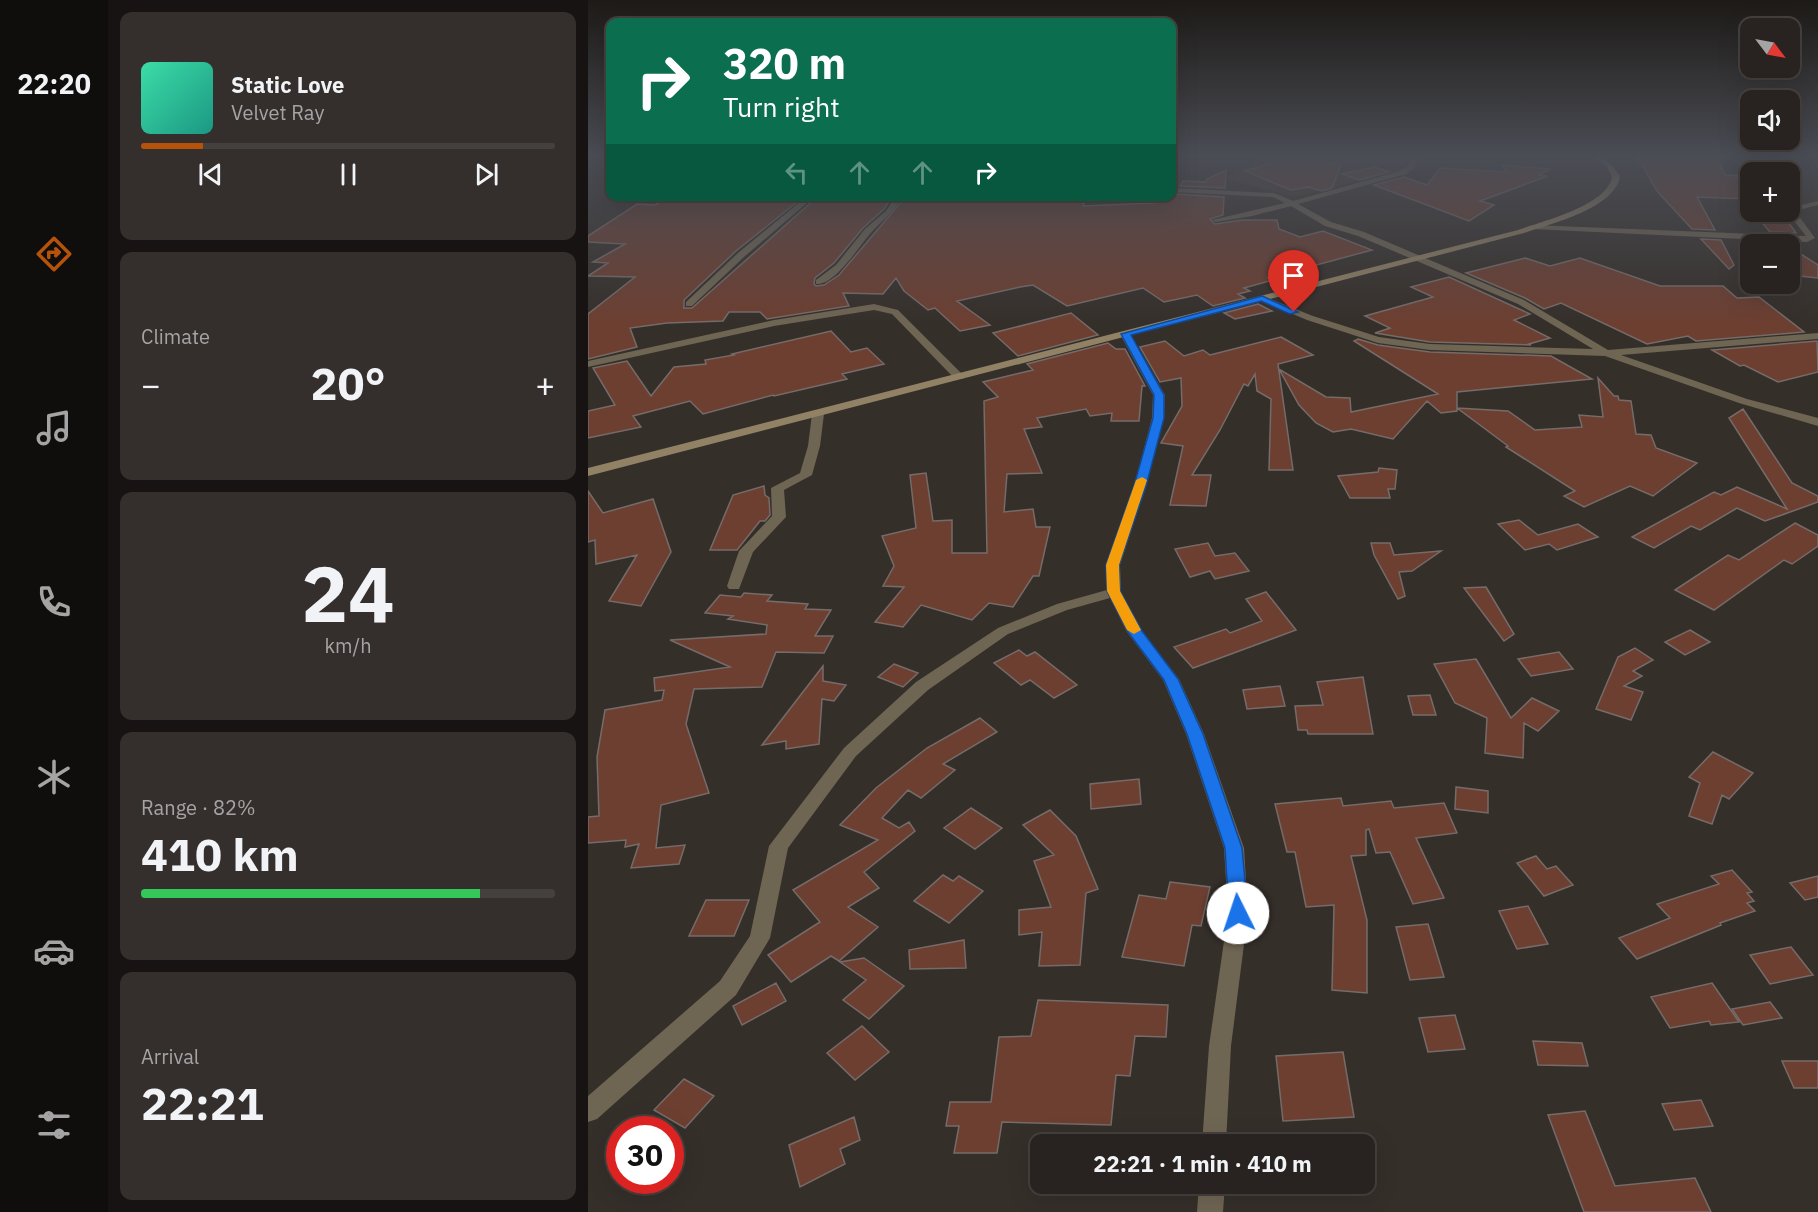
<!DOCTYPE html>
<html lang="en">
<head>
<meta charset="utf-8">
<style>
	body { margin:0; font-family:"IBM Plex Sans",sans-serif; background:#342f2d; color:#f1f3f6; height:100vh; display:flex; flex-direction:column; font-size:22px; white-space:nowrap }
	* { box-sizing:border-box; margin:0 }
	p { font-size:20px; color:#a5a4a5 }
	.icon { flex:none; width:33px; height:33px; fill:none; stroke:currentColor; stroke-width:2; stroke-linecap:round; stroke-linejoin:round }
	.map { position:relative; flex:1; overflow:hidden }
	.sheet { display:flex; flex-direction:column; gap:12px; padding:12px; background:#161312; width:480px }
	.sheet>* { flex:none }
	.guide { position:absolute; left:18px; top:18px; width:570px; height:183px; border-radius:12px; box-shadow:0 6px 24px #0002,0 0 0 2px #44403e; background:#0b6e4f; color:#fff; overflow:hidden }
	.needle { width:39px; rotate:122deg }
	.buttons { position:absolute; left:1152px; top:18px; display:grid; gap:12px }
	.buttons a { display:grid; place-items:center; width:60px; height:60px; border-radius:12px; background:#282320; box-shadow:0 6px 24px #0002,0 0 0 2px #44403e; font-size:30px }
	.speed { position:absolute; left:18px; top:1116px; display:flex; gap:12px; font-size:30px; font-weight:700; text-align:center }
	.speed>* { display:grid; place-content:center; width:78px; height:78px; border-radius:50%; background:#282320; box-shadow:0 6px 24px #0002,0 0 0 2px #44403e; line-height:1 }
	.speed .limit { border:9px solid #d22; background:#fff; color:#111 }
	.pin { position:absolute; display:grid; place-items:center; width:51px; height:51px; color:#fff; margin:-62px -26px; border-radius:50% 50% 50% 0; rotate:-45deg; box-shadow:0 0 6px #0007 }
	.pin .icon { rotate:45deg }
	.me { position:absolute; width:66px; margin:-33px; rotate:356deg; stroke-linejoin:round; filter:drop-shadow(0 0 4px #0008) }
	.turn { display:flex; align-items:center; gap:21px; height:126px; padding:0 18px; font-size:27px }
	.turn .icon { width:78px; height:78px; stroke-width:2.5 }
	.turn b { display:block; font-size:42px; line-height:51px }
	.lanes { display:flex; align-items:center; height:57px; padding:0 18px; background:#0003; justify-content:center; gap:30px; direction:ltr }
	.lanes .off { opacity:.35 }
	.big { font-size:45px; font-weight:700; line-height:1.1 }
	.sheet .card { flex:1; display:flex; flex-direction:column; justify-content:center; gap:9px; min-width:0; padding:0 21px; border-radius:12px; background:#342f2d }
	.sheet .dial { align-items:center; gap:0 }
	.dial b { font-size:78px; line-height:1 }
	.song { display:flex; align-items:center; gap:18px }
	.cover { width:72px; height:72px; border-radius:9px; background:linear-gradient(135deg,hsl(160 70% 55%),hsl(170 70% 35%)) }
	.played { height:6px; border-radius:3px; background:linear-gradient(90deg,#b45309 15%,#44403e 15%) }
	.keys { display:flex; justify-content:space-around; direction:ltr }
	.heat { display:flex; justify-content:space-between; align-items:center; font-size:33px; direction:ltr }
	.charge { height:9px; border-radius:4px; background:linear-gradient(90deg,#34c759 82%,#44403e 0) }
	.trip { position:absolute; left:442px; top:1134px; width:345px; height:60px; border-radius:12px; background:#282320; box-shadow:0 6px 24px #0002,0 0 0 2px #44403e; font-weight:700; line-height:60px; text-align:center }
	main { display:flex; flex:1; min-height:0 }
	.dock { display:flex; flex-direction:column; width:108px; justify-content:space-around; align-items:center; background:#100e0d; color:#a5a4a5 }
	.dock .icon { width:42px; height:42px }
	.dock .current { color:#b45309 }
	.dock b { font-size:27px; color:#f1f3f6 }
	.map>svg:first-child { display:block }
	.built { fill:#44382f }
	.building { fill:#6d3f31; stroke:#756b69; stroke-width:1.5 }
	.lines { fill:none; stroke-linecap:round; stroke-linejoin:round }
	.street { fill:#6f6553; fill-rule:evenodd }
	.secondary { fill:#928265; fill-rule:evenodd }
	.route { fill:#1a73e8; stroke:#114b97; stroke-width:1.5 }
	.slow { fill:#f59e0b }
</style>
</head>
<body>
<main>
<nav class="dock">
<b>22:20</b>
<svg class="icon current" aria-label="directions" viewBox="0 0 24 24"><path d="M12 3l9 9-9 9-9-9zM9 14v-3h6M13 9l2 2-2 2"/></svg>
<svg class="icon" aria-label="music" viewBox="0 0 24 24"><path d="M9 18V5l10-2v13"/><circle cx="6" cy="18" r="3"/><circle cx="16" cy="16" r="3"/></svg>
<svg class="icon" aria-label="phone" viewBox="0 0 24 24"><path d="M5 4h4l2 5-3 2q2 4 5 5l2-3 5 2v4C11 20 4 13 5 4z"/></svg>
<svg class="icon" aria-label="climate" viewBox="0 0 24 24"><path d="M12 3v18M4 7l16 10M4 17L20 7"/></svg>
<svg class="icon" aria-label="car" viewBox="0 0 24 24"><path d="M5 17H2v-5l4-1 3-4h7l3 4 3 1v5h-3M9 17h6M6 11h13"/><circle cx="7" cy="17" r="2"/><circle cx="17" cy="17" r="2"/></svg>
<svg class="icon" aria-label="filters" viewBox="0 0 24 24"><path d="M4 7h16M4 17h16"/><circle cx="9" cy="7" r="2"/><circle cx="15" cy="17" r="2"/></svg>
</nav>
<section class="sheet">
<div class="card">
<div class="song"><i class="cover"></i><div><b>Static Love</b><p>Velvet Ray</p></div></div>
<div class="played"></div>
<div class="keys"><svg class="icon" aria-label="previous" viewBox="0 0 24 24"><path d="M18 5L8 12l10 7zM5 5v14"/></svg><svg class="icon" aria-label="pause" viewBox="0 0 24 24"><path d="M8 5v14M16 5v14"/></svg><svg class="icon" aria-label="next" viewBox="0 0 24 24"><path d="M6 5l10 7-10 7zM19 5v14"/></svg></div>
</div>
<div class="card"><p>Climate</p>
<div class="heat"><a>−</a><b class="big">20°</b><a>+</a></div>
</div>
<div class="card dial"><b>24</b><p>km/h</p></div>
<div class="card"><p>Range · 82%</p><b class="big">410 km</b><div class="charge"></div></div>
<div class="card"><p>Arrival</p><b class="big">22:21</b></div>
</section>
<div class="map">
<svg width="1230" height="1212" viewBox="0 0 1230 1212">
	<rect width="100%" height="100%" fill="#352f2a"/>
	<path class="built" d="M672 155H815L819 162 806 171 707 197 635 178 666 163Z"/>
	<path class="building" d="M713 155 753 165 744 188 734 191 720 187 703 190 657 171Z
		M1048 155 1129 157 1137 175 1162 176V199L1109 197 1127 230 1104 229 1069 191Z
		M914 165 962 169 951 175 960 176 892 201 906 205 881 221 786 185 816 177 839 185 852 168 919 172Z
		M787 167 801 172 772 180 754 174Z
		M638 170 637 188 592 186 595 181 618 182 619 179Z
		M586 194 636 197 635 215 622 219 627 224 654 220H689L691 229 712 237 735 231 784 250 680 278 685 280 656 288 662 291 650 294 657 298 625 306 609 295 576 302 555 288 479 306 445 285 432 287 369 301 402 325 372 331 347 308 340 310 316 291 308 278 295 294 255 293 261 306 179 319 172 312H141L135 321 79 323 42 328 49 347 0 359V314L47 277 0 276 20 263 5 262 37 244 0 242V236L49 204 67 205 81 196 214 198 148 251 96 300V308H104L228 198 302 200 296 209 275 228 246 263 227 278 226 284 228 286 236 285 251 275 314 201 324 202 327 196H499L495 206 567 203 568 196H584Z
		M1165 212H1193L1208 233 1182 232Z
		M1113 239 1133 240 1146 265 1141 269Z
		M1202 247 1230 265V278L1202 275Z
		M937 258 962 266 992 258 1072 286H1135L1149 298 1171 297 1216 332 1108 341 1100 336 1059 344 973 303 956 309 937 298 878 273Z
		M861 277 942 314 926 320 962 338 941 344 943 345 842 342 787 333 802 328 777 316 845 297 823 287Z
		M670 304 684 311 647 319 636 313Z
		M483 313 510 335 430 356 405 333Z
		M243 331 263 352 279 348 296 364 254 374 259 379 186 396 185 395 115 414 102 401 45 416 53 427 0 438V411L27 405 5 368 39 361 63 396 86 367 118 364 117 360 146 355 144 354Z
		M693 337 725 355 690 364 705 470H681L683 399 669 391 667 374 660 386 656 384 632 430 604 475H623L618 506 582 505 595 446 573 443 594 406 593 378 572 382 552 347 577 341 596 356 615 350 622 355Z
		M770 339 790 345 842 352 963 356 1004 379 869 392V408L920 411 947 430 994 427 991 415 1015 417 1010 378 1026 396H1030L1031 400 1043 401 1048 434 1063 435 1068 448 1109 463 1065 496 1042 486 996 507 976 496 987 491 918 447 920 446 869 408V411L853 413 839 401 805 439 763 429 745 432 728 423 711 405 691 369 738 397 762 398 763 412 850 394 766 341Z
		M1229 341 1230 372 1190 382 1156 365 1152 366 1124 350Z
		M520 343 528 349H537L557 386H554L551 421H523L524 413 502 416 498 409 449 418 454 427 436 429 454 473 419 474 416 512 445 509 448 527H462L451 576H445L425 607 401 603 384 620 333 605 315 627 287 622 316 587 295 586 306 566 294 536 328 528 322 475 338 473 345 521 364 520V553H399L396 401 410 397 395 382 445 370 439 364Z
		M1155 409 1204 483 1230 496V502L1177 521 1149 508 1112 530 1103 526 1066 548 1044 537 1126 492 1133 495 1149 487 1199 509 1141 418Z
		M791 468 809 470 807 489H800L802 498H762L750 476 790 472Z
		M176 486 177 495 181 498 182 515 177 521H172L149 550H122L145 495Z
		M0 491 15 513 65 499 83 552 53 606 21 601 49 555 8 564 7 540 0 542Z
		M931 520 950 535 990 524 1010 537 969 550 961 544 937 550 910 524Z
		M1207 523 1230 535V546L1204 564 1196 560 1126 610 1087 590 1140 555 1151 560Z
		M620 543 627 556 647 553 661 571 627 579 622 571 602 577 587 549Z
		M783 543H802L806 555 853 551 824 571 811 572 817 596 810 599 786 555Z
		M898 587 926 634 916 641 876 588Z
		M678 592 708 630 605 668 586 647 638 629 642 633 674 621 658 599Z
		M156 593 184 595 179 601 220 604 217 609 243 610 227 636H245L236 653 188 652 174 687 106 689 98 724 121 793 73 805 68 848 97 845 91 864 43 868 51 844 37 847 38 840 0 843V817L11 816 9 757 17 710 74 700 76 690 67 691 66 678 142 667 82 640 178 634 179 625 140 619 145 616 117 613 132 595 153 597Z
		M1102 630 1122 642 1097 655 1077 642Z
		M1047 648 1065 660 1045 671 1054 676 1036 686 1055 692 1043 720 1008 709 1030 657Z
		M431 650 439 656 447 652 489 685 466 698 442 680 433 685 406 663Z
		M971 652 985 669 943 676 930 659Z
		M888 659 923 718 944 698 971 711 950 731 936 723 935 758 897 753 899 718 867 703 846 664Z
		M306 664 330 673 315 687 290 677Z
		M235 666V681L258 685 246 701 234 699 231 744 198 749V741L174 745Z
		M775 677 785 734H720L719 730H710L707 706 735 705 729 682Z
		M692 686 697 706 659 709 655 690Z
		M842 695 848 715H825L820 696Z
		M392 718 409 732 355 764 367 770 333 798 320 790 294 818 311 828 321 822 327 831 276 872 291 888 260 907 290 927 251 961 243 956 203 982 180 955 232 922 205 890 290 840 252 825 288 788 339 748Z
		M1125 752 1165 773 1141 799 1134 795 1124 824 1101 816 1112 783 1101 777Z
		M551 779 553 804 503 809 502 784Z
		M868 787 900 791V813L867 809Z
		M753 798 755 806 803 801 806 808 856 803 869 833 828 838 856 898 825 904 802 852 788 853 781 829 778 830V855L763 856 779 920V993L744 990 746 905 718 907 707 852H699L687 804Z
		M383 808 414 828 387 849 356 828Z
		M462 810 488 836 510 889 498 893 492 965 451 966 454 932 431 935V910L463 907 446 861 466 855 435 825Z
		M948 856 959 869 968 866 985 885 956 896 929 863Z
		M1144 870 1164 892 1159 893 1166 901 1159 903 1167 911 1132 923 1133 925 1049 959 1031 938 1082 918 1069 904 1131 884 1123 876Z
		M355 875 365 881 371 876 395 891 361 923 326 901Z
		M1230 876V897L1217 900 1202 883Z
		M582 882 622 887 613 926 604 925 596 966 534 957 551 895 578 899Z
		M118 900H161L146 936H101Z
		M940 906 960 944 929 949 911 911Z
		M840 924 856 977 822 980 808 927Z
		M376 940 378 968 322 969 321 950Z
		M1203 947 1225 975 1182 984 1162 955Z
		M276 958 316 986 281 1019 255 1000 278 980 252 962Z
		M188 983 198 1001 154 1025 145 1006Z
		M1124 983 1151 1022 1123 1025 1121 1021 1082 1028 1063 997Z
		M450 1000 580 1005 578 1037 547 1036 542 1076 528 1075 523 1125 414 1122 409 1153H366L371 1126H358L362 1102H403L411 1037 443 1036Z
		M1182 1002 1194 1018 1155 1025 1144 1009Z
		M867 1015 877 1049 840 1052 831 1018Z
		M274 1026 301 1052 267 1080 239 1053Z
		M945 1041 994 1043 1000 1066 950 1065Z
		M755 1052 766 1117 695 1121 688 1056Z
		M1194 1061H1230V1088H1206Z
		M96 1079 126 1096 97 1128 66 1110Z
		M1113 1100 1125 1126 1086 1130 1074 1104Z
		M997 1111 1027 1186 1107 1178 1123 1212H996L960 1115Z
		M266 1117 272 1140 252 1149 257 1164 212 1187 201 1145Z"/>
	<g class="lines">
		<path class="street" d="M823 155 831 157 827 167 818 174 710 204 743 222 776 232 936 300 1020 350 1230 333V339L1033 355 1159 399 1230 418V426L1151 403 1017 356 842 350 790 343 719 320 669 299 677 297 725 316 791 337 842 344 1005 349 930 304 770 236 737 226 703 206 664 216 628 222 624 220 697 203 685 197 584 192V188L686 193 705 201 809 172 820 166 824 157Z
			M219 196H227L156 257 104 306H98V302L150 253Z
			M308 196H315C304 215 294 220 281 235 270 248 246 286 228 284V280L248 265 277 229 298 211Z
			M1230 201V205L1207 211 1227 238 1219 242 944 229 940 227 944 225 1218 236 1199 212H1202V208Z
			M286 304 310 310 375 375V379H367L304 314 286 310 186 326 0 367V361L186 320Z
			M533 332 542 334 577 395 576 418 558 486 532 565 533 592 554 631 591 679 616 734 656 848 660 913 643 1046 638 1144H614L621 1046 640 913 636 848 598 734 575 680 539 632 522 598 479 610 420 634 340 690 268 756 200 848 182 938 148 995 9 1119 0 1122V1096L132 981 162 936 181 846 256 748 328 682 410 628 469 604 519 590 518 565 546 486 564 418 565 395 532 334Z
			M230 411 236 414 232 446 224 475 196 490 198 517 165 552 151 589H141L139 586 151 551 184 516 183 488 212 473 220 446 224 414Z
			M611 1184H637L635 1212H609Z"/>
		<path class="secondary" d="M1002 155C1016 155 1024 165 1032 176 1028 208 962 224 936 233L0 476V468L930 230C955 221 1021 205 1024 176L1018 166Z"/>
	</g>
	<linearGradient id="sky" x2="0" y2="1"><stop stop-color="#1d1a17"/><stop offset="0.48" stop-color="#4b4d55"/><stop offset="1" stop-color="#4b4d55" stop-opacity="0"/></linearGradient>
	<rect width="1230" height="325" fill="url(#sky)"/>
	<path class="route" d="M674 296 710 312 702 314 673 301 543 335 576 395V418L558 486 531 565 532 591 554 631 590 679 615 734 654 848 660 913 657 918 650 920 644 918 641 913 637 848 599 734 576 680 540 632 519 591 518 565 546 486 565 418 566 395 533 334Z"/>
	<path class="slow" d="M554 477 559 480 531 565 532 591 553 630 546 634 539 630 519 591 518 565 548 480Z"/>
</svg>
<div class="buttons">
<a><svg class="needle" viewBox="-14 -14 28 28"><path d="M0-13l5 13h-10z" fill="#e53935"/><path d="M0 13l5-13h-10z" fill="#a5a4a5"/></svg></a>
<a><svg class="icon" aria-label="sound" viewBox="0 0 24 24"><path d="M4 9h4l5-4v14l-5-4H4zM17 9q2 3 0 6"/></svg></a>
<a>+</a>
<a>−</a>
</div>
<div class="speed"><div class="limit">30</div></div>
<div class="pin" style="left:706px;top:312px;background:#d93025"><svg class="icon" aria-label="arrive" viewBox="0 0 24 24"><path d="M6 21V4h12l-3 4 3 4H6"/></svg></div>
<svg class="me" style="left:650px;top:913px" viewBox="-20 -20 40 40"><circle r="19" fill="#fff"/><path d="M0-13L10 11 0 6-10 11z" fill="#1a73e8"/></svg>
<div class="trip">22:21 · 1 min · 410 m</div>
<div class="guide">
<div class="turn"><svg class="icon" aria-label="right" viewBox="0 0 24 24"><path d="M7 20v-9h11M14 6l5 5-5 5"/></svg><div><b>320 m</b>Turn right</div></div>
<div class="lanes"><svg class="icon off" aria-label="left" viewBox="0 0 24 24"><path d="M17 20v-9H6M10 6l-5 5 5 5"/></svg><svg class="icon off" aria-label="ahead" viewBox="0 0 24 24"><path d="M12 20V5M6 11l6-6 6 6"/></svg><svg class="icon off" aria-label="ahead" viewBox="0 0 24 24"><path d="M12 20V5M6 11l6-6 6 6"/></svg><svg class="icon" aria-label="right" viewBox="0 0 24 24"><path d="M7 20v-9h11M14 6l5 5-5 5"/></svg></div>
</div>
</div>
</main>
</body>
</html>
